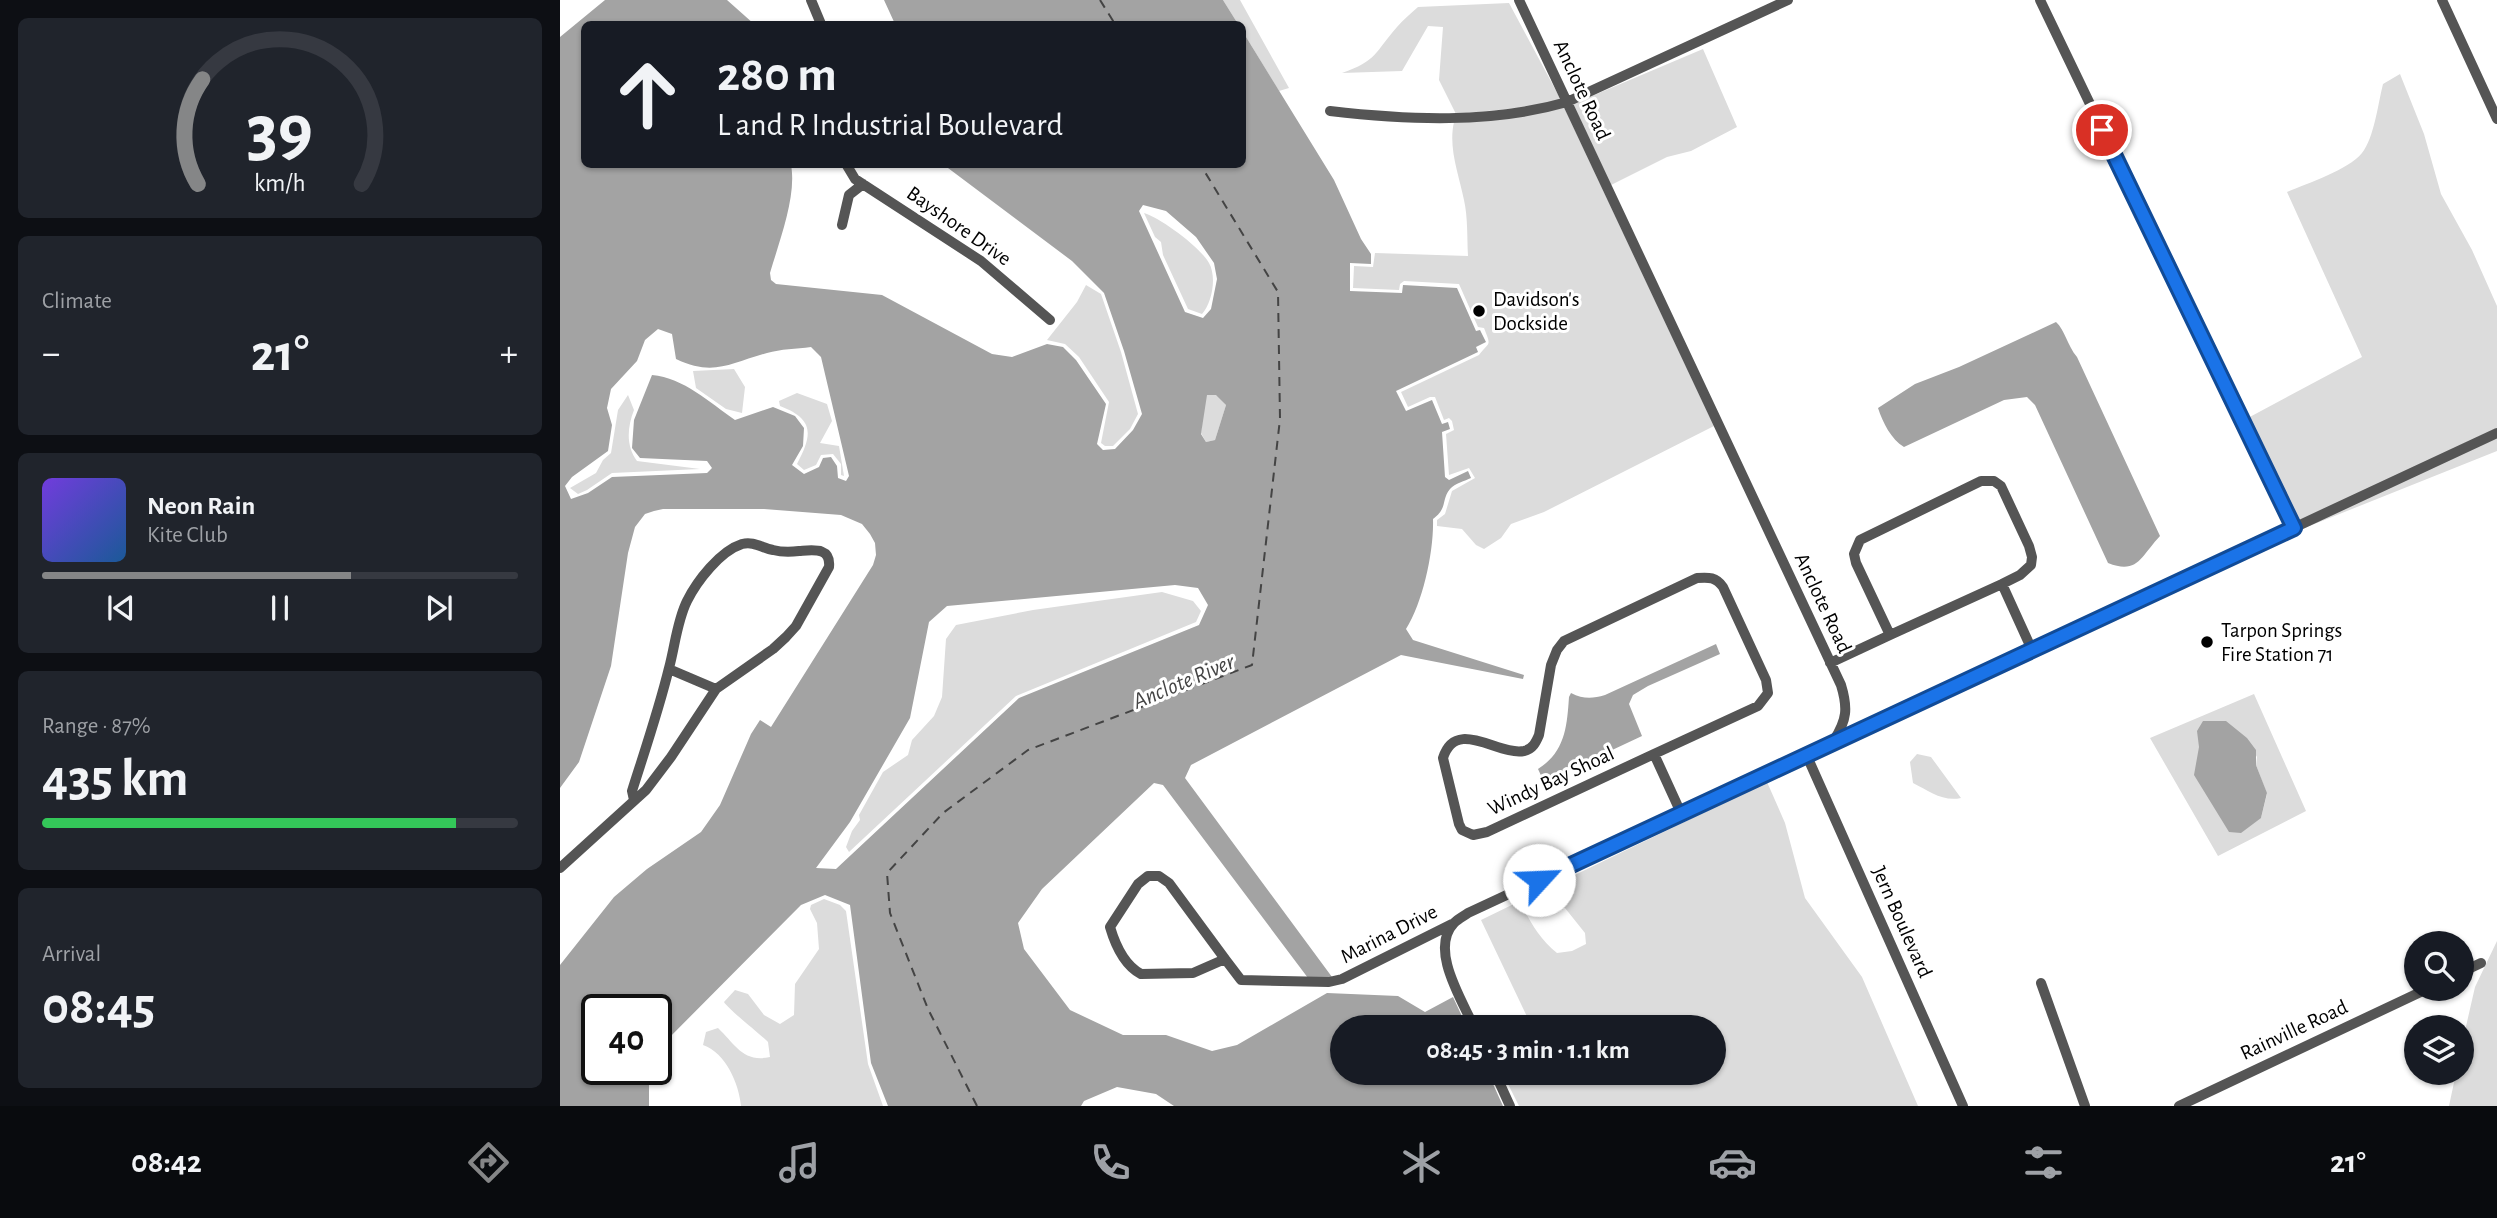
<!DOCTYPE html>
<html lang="en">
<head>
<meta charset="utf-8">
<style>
	body { margin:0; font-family:"Alegreya Sans",sans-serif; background:#20242c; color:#f1f3f6; height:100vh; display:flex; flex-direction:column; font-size:26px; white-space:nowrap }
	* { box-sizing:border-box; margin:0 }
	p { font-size:23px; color:#9ea1a6 }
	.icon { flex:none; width:38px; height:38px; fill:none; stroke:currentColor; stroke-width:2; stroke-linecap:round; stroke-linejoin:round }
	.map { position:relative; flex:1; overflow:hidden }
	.details { display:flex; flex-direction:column; gap:18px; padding:18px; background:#0d0f14; width:560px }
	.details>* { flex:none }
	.banner { position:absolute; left:21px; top:21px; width:665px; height:147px; border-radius:10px; box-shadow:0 2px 5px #0004; background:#171b24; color:#f1f3f6; overflow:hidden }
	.controls { position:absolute; left:1844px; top:931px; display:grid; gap:14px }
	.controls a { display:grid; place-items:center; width:70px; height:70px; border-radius:50%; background:#171b24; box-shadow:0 2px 5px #0004; font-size:35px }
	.speed { position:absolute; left:21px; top:994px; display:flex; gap:14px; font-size:35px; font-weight:700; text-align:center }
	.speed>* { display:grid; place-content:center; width:91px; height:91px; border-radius:50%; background:#171b24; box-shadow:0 2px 5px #0004; line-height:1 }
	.speed .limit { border:4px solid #111; border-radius:10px; background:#fff; color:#111 }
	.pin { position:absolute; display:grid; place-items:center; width:60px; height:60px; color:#fff; margin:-30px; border:4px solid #fff; border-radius:50%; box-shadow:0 2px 7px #0007 }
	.me { position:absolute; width:77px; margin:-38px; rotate:65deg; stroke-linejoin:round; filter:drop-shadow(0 0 5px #0008) }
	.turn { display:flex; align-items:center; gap:24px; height:147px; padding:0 21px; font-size:32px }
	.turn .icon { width:91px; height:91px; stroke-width:2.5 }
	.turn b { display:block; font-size:49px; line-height:60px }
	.big { font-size:52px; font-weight:600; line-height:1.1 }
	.details .widget { flex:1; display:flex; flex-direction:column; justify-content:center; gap:10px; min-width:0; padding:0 24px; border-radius:10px; background:#20242c }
	.details .dial { align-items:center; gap:0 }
	.dial svg { height:182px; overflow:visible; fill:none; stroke:#363941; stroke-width:7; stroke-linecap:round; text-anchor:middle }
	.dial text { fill:#f1f3f6; stroke:none }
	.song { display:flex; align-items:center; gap:21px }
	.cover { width:84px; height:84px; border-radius:10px; background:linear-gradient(135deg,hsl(260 70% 55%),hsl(210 70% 35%)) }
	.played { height:7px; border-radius:4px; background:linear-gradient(90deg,#858687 65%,#363941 65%) }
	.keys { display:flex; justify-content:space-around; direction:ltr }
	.heat { display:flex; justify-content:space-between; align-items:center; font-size:38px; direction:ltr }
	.charge { height:10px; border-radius:5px; background:linear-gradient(90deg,#34c759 87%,#363941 0) }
	.trip { position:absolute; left:770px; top:1015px; width:396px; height:70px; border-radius:35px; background:#171b24; box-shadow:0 2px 5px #0004; font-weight:600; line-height:70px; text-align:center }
	.menu { display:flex; height:112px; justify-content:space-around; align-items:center; background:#090b0e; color:#9ea1a6 }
	.menu .icon { width:49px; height:49px }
	.menu .on { color:#858687 }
	.menu b { font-size:32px; color:#f1f3f6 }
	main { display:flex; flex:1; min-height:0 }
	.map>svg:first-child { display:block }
	.green { fill:#dcdcdc; fill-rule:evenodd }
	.water { fill:#a3a3a3; fill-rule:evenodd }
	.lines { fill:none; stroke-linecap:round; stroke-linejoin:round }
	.ferry { stroke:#444; stroke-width:2; stroke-dasharray:9 7; stroke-linecap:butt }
	.minor { stroke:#555; stroke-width:10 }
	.route-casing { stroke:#114b97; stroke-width:18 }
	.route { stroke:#1a73e8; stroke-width:12 }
	.poi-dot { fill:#000; stroke:#fff; stroke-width:2.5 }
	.labels { text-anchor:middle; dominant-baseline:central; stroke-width:6; stroke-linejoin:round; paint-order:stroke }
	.street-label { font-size:21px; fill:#000; stroke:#fff }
	.poi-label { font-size:21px; fill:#000; stroke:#fff; text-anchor:start }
	.water-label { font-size:23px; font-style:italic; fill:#444; stroke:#fff }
</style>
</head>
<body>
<main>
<section class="details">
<div class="widget dial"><svg viewBox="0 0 100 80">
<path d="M14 69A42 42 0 1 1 86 69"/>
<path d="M14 69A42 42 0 0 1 16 23" stroke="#858687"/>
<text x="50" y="56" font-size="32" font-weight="700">39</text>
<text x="50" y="72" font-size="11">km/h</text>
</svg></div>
<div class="widget"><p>Climate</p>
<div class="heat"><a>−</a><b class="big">21°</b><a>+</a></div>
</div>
<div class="widget">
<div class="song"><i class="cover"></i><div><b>Neon Rain</b><p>Kite Club</p></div></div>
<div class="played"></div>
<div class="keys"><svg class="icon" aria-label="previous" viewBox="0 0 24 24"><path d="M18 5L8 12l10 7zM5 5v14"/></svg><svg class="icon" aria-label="pause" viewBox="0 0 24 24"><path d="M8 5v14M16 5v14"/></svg><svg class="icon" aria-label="next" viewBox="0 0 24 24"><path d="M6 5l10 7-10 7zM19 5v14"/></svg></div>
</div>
<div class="widget"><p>Range · 87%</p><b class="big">435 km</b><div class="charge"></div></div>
<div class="widget"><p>Arrival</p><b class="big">08:45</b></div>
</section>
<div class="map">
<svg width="1937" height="1106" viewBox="0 0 1937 1106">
	<rect width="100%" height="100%" fill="#fff"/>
	<path class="green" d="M663 0H680L729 88 719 91 683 32 682 24H678Z
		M949 3 1001 100 980 106 896 114 879 80 883 27 868 26 842 71 782 73C817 61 815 52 837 27 843 20 851 13 858 7Z
		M1143 49 1177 127 1131 151 1107 157 1051 185 1013 104Z
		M1840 74 1864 134 1881 194 1912 250 1937 306V428L1737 522 1686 419 1802 357 1727 192C1748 183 1788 170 1802 153 1814 138 1818 104 1823 84Z
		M1004 107 1154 426 984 512 951 524 941 538 924 549 916 545 902 529 877 526V520L885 514 892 491 915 478 909 468 889 475 886 434 894 430 892 421 889 418 884 420 875 397H870L848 407 841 392 919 355C929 341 932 348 924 328L918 327 899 284 844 281 840 284 839 290 793 288 794 266 813 267 815 253 908 256C907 238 908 218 904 200 899 175 888 148 894 122Z
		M584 213C601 218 641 248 649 263 657 277 652 303 642 314L628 309 603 255 601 242 595 237Z
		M526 285 541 294 561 352 578 414 570 429 553 446H545L541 443 549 402 519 357 505 344 487 340 517 302Z
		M174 369 185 387 182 413 166 409 136 388 133 371Z
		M237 393 267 404 272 421 260 443 279 446 284 476 281 475V464L273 454 261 455 256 465 244 470 237 464C253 434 254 419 220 406L219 401Z
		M68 395 74 410C67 428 66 446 77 461L140 469 52 473 27 490 18 494 10 488 36 473 43 460 51 453 58 410Z
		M645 395H657L666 405 655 440 646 442 641 433Z
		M1937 437V451L1737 531Z
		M602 592 633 601 641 611 636 622 456 696 289 852 286 847 292 831 300 820 299 815 323 772 348 755 352 740 374 716 382 697 386 639 396 625 473 610Z
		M1694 694 1746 811 1658 856 1590 738ZM1686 739 1697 757 1696 765 1707 794 1701 818 1639 747V742Z
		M1357 754 1371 757 1401 798C1383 802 1369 791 1353 783L1350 762Z
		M1207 782 1225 823 1245 898 1302 977 1358 1106H959L945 1078 954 1073H1153V1027H972L921 920 960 901C970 922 979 938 997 953L1012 951 1026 944 1025 933 1001 903 992 886Z
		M264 899 280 905 286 911 308 1064 323 1106H181C179 1084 166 1053 143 1045L146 1032 158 1028C175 1044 183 1063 210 1057L208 1042C200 1034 167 1008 164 1002L175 990 188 994 204 1015 220 1024 234 1015 235 984 259 949 257 923 250 909 251 905Z
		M1937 941V1106H1889L1896 1073H1902V1044L1915 987Z"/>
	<path class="water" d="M45 0H167L194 24H24V164L231 165C237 196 219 242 210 273L211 280 216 284 322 295 432 354 452 357 487 344 503 347 516 360 546 404 537 444 543 450 555 449 573 430 582 414 564 351 544 293 512 261 384 165 682 164 683 32 774 180 801 239 811 254V264L790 263V291L842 293 843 285 897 288 916 331 920 330 926 342 916 347 918 352 836 391 846 411 872 400 882 424 888 422 890 429 882 432 885 477 889 480 908 471 911 478C905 481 895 483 890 489 881 500 888 508 873 519 874 551 863 602 846 629L853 640 964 675 963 679 841 655 631 765 625 778 772 977 748 978 603 785 594 783 482 889 458 923 464 949 510 1010 563 1035H606L652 1051 677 1045 767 993 838 996 865 1012 893 997 907 1027H782V1073H928L943 1106H614L596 1094 557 1087 524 1101 521 1106H328L311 1063 290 905 265 895 241 905 96 1051V1010H37V1069H89V1106H0V965L54 897 87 869 141 832 160 805 191 734 200 720 211 727 313 565 316 555 315 543 310 534 302 524 281 515 204 509H103L94 511 85 514 75 527 68 553 51 666 19 762 0 788V37ZM583 205 606 211 636 237 654 263 657 279 651 309 643 318 625 312 579 211ZM98 329 112 334 116 359C154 377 170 363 207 353 221 349 236 349 251 347L261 357 289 476 286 481 278 478 277 466 271 457 263 458 259 467 244 474 232 465 243 446 244 428 235 416 213 407 175 420C149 402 124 378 92 375L74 420 72 448 80 458 147 461 152 468 147 473 52 477 28 493 11 499 5 486 12 477 48 451 52 425 47 408 51 389 77 361 85 340ZM647 395H656L666 405 655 440 646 442 641 434ZM615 585 638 588 648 605 639 625 459 698 276 869 256 868 290 822 350 718 369 622 387 606Z
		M324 0H663L678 24H335Z
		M1496 322C1505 330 1507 345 1517 357L1600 536C1581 556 1578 575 1548 563L1475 405 1467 397 1444 400 1344 447C1331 439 1323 423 1318 408L1355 384 1399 367Z
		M1156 644 1160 654 1088 686 1073 695 1069 704 1082 736 984 782 978 769C1005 752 1007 727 1009 697L1011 693C1023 699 1032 699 1045 695Z
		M1643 721H1666L1687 738 1696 750V765L1707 793 1701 818 1681 833 1669 832 1634 775 1639 747 1637 731Z"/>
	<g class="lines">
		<path class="ferry" d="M540 0 555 24
			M417 1106 368 1009 330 913 327 873 383 813 468 750 692 665 720 419 718 292 640 164"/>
		<path class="minor" d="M251 0 261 24
			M959 0 1281 685C1288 708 1287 720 1274 740
			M1480 0 1734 528
			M1882 0 1937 119
			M770 111C848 120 931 124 1007 102L1228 0
			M286 164 295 179 421 261 490 320
			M282 225 289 195 303 184
			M1442 584 1472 650
			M1270 663 1330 635 1296 563 1294 554 1300 540 1421 481H1434L1441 486 1469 546 1472 557 1471 565 1460 575 1442 584 1330 635
			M109 669 156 689
			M1094 754 927 832 913 835 902 830 899 824 883 758C896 717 938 756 964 751 973 749 976 742 979 735L991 665 997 650 1004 641 1137 578C1149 577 1156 577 1163 587L1206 680 1208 693 1198 706 1094 754 1121 813
			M1246 754 1403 1106
			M0 868 86 790 111 757 156 689 213 649 226 637 236 626 269 567C271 547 254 550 239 551 231 552 221 552 213 550 202 548 194 541 182 544 160 551 137 581 127 601 117 621 115 646 109 668 99 709 85 750 72 791L74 800
			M588 876H599L609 883 665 959 633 973 581 974C564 965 555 944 550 927L578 884Z
			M665 959 681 980 769 982 782 979 892 924
			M1902 972 1921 963
			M1481 983 1525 1106
			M914 1027C902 1000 869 949 894 923 898 919 904 916 908 913L1937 433
			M935 1073 950 1106
			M1619 1106 1867 989"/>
	</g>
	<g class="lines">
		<defs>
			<path id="route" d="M979 880 1734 528 1542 130"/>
		</defs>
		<use href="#route" class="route-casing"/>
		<use href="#route" class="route"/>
	</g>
	<g class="poi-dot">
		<circle cx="919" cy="311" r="7"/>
		<circle cx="1647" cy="642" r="7"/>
	</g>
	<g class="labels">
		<g class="street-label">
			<text transform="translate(1022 90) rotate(65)">Anclote Road</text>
			<text transform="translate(399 226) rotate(35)">Bayshore Drive</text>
			<text transform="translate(1263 603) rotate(65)">Anclote Road</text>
			<text transform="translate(991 781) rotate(-25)">Windy Bay Shoal</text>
			<text transform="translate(1342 922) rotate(66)">Jern Boulevard</text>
			<text transform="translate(829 934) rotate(-27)">Marina Drive</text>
			<text transform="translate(1734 1030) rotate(-25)">Rainville Road</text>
		</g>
		<g class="poi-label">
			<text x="933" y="299">Davidson's<tspan x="933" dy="24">Dockside</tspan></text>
			<text x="1661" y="630">Tarpon Springs<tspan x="1661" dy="24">Fire Station 71</tspan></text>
		</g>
		<g class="water-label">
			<text transform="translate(624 682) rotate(-23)">Anclote River</text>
		</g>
	</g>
</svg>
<div class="controls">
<a><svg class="icon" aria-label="search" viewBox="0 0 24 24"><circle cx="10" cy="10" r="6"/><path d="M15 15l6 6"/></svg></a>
<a><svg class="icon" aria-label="layers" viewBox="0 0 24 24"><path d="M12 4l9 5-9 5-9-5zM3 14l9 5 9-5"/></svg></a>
</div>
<div class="speed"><div class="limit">40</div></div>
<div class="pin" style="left:1542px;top:130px;background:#d93025"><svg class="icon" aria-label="arrive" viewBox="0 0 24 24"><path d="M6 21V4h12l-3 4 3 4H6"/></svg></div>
<svg class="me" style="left:979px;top:880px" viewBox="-20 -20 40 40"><circle r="19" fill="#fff"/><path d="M0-13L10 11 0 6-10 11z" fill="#1a73e8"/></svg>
<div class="trip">08:45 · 3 min · 1.1 km</div>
<div class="banner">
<div class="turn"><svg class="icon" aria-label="ahead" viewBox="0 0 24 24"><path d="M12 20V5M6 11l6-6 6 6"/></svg><div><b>280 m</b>L and R Industrial Boulevard</div></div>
</div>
</div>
</main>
<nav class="menu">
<b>08:42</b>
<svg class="icon on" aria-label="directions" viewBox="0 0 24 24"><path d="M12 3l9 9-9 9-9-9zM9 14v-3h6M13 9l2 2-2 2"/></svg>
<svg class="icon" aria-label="music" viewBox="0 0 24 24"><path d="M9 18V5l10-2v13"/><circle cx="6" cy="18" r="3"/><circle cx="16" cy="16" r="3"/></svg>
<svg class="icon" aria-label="phone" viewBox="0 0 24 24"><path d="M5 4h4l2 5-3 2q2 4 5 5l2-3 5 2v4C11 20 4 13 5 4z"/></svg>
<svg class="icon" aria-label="climate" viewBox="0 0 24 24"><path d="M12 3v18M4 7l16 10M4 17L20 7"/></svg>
<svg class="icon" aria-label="car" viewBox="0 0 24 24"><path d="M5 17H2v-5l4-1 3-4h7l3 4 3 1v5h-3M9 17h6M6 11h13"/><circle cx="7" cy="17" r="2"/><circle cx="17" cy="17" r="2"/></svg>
<svg class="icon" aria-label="filters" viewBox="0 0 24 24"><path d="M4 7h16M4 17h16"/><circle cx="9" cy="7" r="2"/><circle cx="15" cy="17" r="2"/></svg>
<b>21°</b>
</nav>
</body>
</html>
